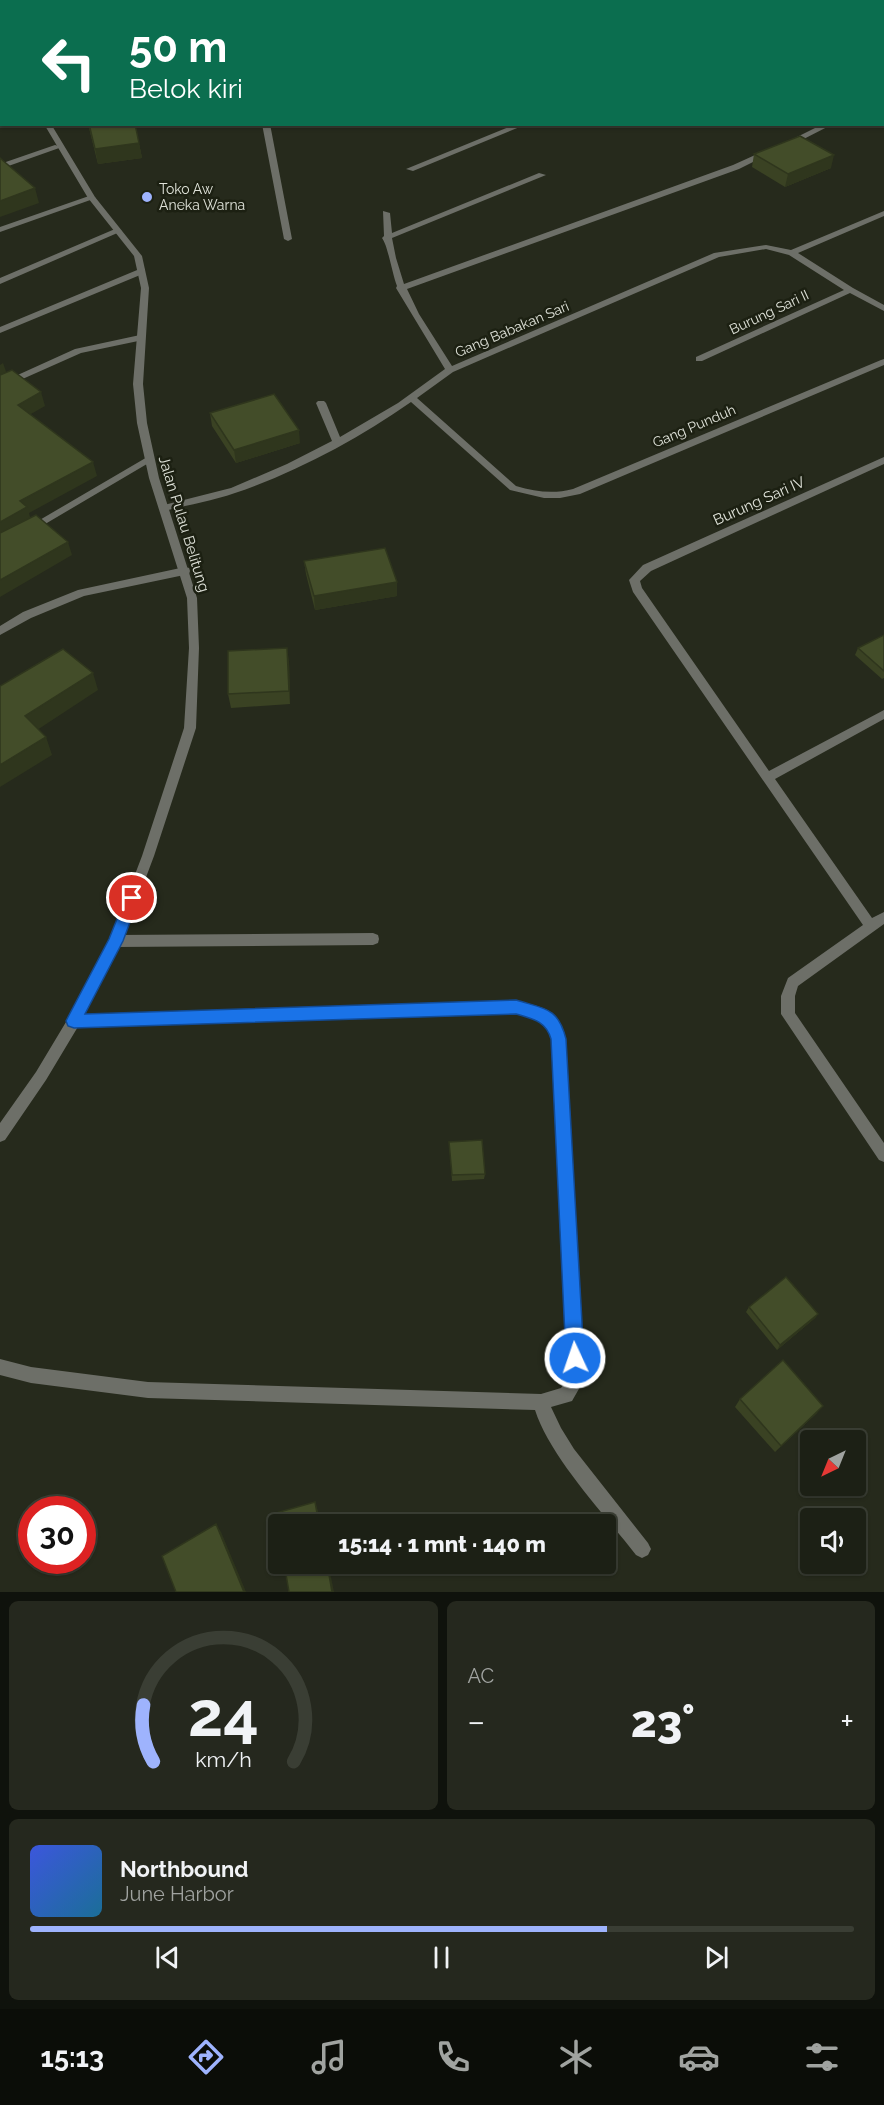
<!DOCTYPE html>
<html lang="id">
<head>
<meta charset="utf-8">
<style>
	body { margin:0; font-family:Raleway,sans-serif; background:#25281e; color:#f1f3f6; height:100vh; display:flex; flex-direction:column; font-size:22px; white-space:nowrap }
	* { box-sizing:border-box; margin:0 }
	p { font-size:20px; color:#a0a3a0 }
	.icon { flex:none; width:33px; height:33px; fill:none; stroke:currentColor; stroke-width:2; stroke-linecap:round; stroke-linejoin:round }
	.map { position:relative; height:1592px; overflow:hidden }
	.drawer { display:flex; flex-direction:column; gap:9px; padding:9px; background:#0f120c; flex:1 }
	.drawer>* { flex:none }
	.banner { position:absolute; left:0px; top:0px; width:885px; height:126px; box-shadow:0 2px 4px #0004,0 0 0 2px #3a3e34; background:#0b6e4f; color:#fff; overflow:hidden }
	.needle { width:39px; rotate:223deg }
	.tools { position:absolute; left:800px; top:1430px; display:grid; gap:12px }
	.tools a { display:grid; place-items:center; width:66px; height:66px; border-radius:6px; background:#1c2015; box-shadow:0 2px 4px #0004,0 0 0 2px #3a3e34; font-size:30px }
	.speed { position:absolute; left:18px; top:1496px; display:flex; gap:12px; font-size:30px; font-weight:700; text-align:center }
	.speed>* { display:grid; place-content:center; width:78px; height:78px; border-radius:50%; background:#1c2015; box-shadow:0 2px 4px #0004,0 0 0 2px #3a3e34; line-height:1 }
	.speed .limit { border:9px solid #d22; background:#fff; color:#111 }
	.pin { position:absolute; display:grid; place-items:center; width:51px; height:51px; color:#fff; margin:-26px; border:3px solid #fff; border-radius:50%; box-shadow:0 2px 6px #0007 }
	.me { position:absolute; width:66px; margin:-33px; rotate:357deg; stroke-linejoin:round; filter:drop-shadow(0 0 4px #0008) }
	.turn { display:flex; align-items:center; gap:21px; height:126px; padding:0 30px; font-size:27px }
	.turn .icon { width:78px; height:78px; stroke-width:2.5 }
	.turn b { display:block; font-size:42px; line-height:51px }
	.big { font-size:45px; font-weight:800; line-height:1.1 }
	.drawer .widget { flex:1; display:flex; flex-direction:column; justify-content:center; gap:9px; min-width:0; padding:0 21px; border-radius:9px; background:#25281e }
	.drawer .dial { align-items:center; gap:0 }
	.dial svg { height:156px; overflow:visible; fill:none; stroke:#3a3e34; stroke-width:7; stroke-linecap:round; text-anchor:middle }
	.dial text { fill:#f1f3f6; stroke:none }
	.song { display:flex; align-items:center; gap:18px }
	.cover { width:72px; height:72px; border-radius:9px; background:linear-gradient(135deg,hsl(230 70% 55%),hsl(200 70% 35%)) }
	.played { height:6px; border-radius:3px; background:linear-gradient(90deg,#9eb3fd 70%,#3a3e34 70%) }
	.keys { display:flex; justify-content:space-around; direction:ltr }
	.heat { display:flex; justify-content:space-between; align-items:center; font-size:33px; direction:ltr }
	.drawer .tiles { flex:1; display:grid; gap:9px; grid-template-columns:1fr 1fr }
	.widget:last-child { grid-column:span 2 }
	.trip { position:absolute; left:268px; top:1514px; width:348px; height:60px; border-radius:6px; background:#1c2015; box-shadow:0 2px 4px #0004,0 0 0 2px #3a3e34; font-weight:800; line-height:60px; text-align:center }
	.tabs { display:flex; height:96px; justify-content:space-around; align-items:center; background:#0b0d08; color:#a0a3a0 }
	.tabs .icon { width:42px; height:42px }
	.tabs .active { color:#9eb3fd }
	.tabs b { font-size:27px; color:#f1f3f6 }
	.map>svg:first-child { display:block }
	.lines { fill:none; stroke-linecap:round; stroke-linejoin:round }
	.service { fill:#6d6f68; fill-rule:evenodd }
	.minor { fill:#6d6f68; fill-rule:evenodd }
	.tertiary { fill:#6d6f68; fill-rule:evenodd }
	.wall { fill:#3a4223 }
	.shaded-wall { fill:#2f361d }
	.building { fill:#434d29; stroke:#2f361d; stroke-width:1.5 }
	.route { fill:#1a73e8; stroke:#114b97; stroke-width:1.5 }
	.poi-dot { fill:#9eb3fd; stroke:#1c2012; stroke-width:2 }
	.labels { text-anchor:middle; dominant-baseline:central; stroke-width:5; stroke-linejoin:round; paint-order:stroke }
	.far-poi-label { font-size:14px; fill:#dfe2d9; stroke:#1c2012; text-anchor:start }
	.far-street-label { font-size:14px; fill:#dfe2d9; stroke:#1c2012 }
	.street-label { font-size:15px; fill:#dfe2d9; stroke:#1c2012 }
</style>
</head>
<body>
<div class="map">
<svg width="884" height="1592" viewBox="0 0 884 1592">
	<rect width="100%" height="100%" fill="#262a1c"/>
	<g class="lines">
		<path class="service" d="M185 567 189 568 190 571 189 574 84 596 31 618 0 635V626L23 612 78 590Z"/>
		<path class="minor" d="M45 0H51L52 2H45Z
			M302 0H309L300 2Z
			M374 0H382L372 2Z
			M573 0H581L571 2Z
			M701 0H709L699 2Z
			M816 0H824L814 2Z
			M0 100H2V104H0Z
			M262 124H270L292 239 288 241 284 239Z
			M516 124H527L413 171 406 169Z
			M823 124H833L792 145 785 143Z
			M55 145 62 147 0 169V164Z
			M764 151 771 153 739 169 407 289 419 314 452 366 714 253 766 245 791 250 884 211V216L798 253 853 288 884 305V311L850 293 702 361H696V357L844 290 789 255 766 249 719 257 453 372 417 398 516 486C536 492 554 494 573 489L881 360 884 359V365L580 494 560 498H544L510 490 411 402C358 439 297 472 235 493 212 501 188 505 164 511L159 508 160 506 231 488 287 464 332 441 316 403 318 401H324L326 403 340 437 398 403 445 369 396 288 397 286C392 273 388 246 382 238L384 236 383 211 390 213 392 233 539 173 546 175 392 238 396 258 404 284 733 165Z
			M89 196 96 198 0 232V227Z
			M115 229 122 231 0 284V278Z
			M142 268 145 269V273L0 333V327Z
			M140 335 144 338 143 340 81 353 0 389V383L75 349Z
			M149 456 154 459 152 461 35 530 31 531 26 528Z
			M884 457V464L651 571 640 581 642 588 769 771 884 710V719L775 779 872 918 884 912V924L798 986 795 996V1013L884 1143V1162L879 1160 781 1014V996L788 978 863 925 633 592 629 580 643 565Z
			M373 933 378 935 379 939 378 943 373 945 116 947 111 945 110 941 111 937 116 935Z
			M516 1001C543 1007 556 1011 566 1039L584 1380 572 1401 551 1407 561 1428 574 1449 648 1543 651 1549 648 1555 642 1558 636 1555C605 1515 550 1457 535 1410L148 1398 31 1383 0 1375V1359L31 1367 148 1382 541 1394 561 1388 568 1378 552 1039C546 1021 533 1017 516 1013L74 1027 69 1025 67 1021 69 1017 74 1015Z"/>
		<path class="tertiary" d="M179 0 178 2H171L172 0Z
			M44 124H51L95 197 142 256 149 288 143 384 147 423 159 478 197 598 199 648 196 728 154 856 122 941 79 1025 46 1080 5 1140 0 1142V1123L36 1072 69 1017 110 940 142 856 184 728 189 648 187 598 149 478 137 423 133 384 141 288 134 256 88 198Z"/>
	</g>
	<path class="wall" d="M88 124H135L142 158 98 164Z
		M754 154 831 168 785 187 752 167Z
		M210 413 300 443 236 463 212 426Z
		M304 561 397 582V596L315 610 306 574Z
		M884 635V678L882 679 855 655 858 648Z
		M289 661 290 704 231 708 228 694Z
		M449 1142 485 1174 484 1179 452 1181Z
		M749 1307 818 1314 815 1318 777 1350 746 1312Z
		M740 1399 817 1413 775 1452 735 1407Z"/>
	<path class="shaded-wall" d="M0 63H2V78L0 79Z
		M139 143 142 158 98 164 95 149Z
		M834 155 831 168 785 187 788 174Z
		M35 188 39 203 0 217V201Z
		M3 363 8 377 0 381V365Z
		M41 392 45 406 22 419 18 405Z
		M299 430 300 443 236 463 234 450Z
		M93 462 97 476 29 513 31 521 0 538V522L20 501Z
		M68 542 72 555 0 597V580Z
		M397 582V596L315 610 314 596Z
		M287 648 289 661 290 704 289 691Z
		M93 673 98 690 31 734 25 716Z
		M46 737 52 755 0 787V765Z
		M818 1314 815 1318 777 1350 780 1345Z
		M823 1406 817 1413 775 1452 781 1446Z
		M315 1502 318 1511 320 1524H319Z
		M216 1524 221 1532 246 1592H244Z
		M327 1563H328L334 1592H332Z"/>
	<path class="building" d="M0 47 2 48V63H0Z
		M89 124H135L139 143 95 149Z
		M800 136 834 155 788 174 754 154Z
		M0 158 35 188 0 201Z
		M12 370 41 392 18 405 93 462 20 501 27 507 0 522V375Z
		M274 394 299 430 234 450 210 413Z
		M36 515 68 542 0 580V533Z
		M385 548 397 582 314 596 304 561Z
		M884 635V671L858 648Z
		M287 648 289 691 228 694V651Z
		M63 649 93 673 25 716 46 737 0 765V686Z
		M482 1140 485 1174 452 1175 449 1142Z
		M786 1277 818 1314 780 1345 749 1307Z
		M783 1360 823 1406 781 1446 740 1399Z
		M315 1502 319 1524H279V1533L276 1513Z
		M216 1524 244 1592H176L162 1556Z
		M284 1563H327L332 1592H289Z"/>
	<path class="route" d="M132 892 137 894 139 898 123 941 85 1014 516 1000C545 1009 558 1007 566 1039L584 1358 581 1364 575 1367 568 1364 566 1358 551 1039C546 1021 533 1019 516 1014L74 1028 68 1026 66 1021 68 1017 109 939 127 894Z"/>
	<circle class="poi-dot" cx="147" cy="197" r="6"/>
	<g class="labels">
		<g class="far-poi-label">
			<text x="159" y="189">Toko Aw<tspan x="159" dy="16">Aneka Warna</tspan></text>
		</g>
		<g class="far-street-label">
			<text transform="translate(769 312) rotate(-25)">Burung Sari II</text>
			<text transform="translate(512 329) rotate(-23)">Gang Babakan Sari</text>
			<text transform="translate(694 426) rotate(-23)">Gang Punduh</text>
		</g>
		<g class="street-label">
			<text transform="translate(759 501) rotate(-24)">Burung Sari IV</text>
			<text transform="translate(184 524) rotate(73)">Jalan Pulau Belitung</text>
		</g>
	</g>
</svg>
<div class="tools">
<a><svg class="needle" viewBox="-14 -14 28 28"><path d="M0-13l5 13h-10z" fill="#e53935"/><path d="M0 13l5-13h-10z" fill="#a0a3a0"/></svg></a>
<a><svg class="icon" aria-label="sound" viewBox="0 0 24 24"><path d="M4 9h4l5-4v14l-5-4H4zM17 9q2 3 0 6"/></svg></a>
</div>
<div class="speed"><div class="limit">30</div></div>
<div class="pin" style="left:132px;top:898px;background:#d93025"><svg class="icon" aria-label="arrive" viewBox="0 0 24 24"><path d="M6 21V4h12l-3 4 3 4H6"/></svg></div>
<svg class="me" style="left:575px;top:1358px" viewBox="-20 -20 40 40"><circle r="17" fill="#1a73e8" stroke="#fff" stroke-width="3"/><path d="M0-11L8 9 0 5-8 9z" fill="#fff"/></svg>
<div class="trip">15:14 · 1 mnt · 140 m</div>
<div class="banner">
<div class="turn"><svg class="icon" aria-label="left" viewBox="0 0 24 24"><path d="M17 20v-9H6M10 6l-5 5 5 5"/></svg><div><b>50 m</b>Belok kiri</div></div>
</div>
</div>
<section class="drawer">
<div class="tiles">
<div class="widget dial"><svg viewBox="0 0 100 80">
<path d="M14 69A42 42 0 1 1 86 69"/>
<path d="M14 69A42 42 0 0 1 9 40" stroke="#9eb3fd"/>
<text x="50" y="56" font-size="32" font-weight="700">24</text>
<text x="50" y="72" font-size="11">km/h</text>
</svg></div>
<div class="widget"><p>AC</p>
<div class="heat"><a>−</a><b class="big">23°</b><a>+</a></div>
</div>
<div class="widget">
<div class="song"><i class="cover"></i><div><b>Northbound</b><p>June Harbor</p></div></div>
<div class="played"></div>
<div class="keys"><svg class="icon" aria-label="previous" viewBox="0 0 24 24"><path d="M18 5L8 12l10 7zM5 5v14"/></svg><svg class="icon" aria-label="pause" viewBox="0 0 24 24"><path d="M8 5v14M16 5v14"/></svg><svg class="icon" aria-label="next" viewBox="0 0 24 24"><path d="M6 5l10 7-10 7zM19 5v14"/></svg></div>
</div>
</div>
</section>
<nav class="tabs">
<b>15:13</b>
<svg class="icon active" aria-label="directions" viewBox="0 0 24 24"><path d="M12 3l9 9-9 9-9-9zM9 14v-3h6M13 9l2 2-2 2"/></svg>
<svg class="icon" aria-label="music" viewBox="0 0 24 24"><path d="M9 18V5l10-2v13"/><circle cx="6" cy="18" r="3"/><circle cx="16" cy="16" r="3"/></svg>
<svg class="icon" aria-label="phone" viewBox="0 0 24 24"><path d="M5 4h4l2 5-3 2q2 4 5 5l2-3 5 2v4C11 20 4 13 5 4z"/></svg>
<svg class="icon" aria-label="climate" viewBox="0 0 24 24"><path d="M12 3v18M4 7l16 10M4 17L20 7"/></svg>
<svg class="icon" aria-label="car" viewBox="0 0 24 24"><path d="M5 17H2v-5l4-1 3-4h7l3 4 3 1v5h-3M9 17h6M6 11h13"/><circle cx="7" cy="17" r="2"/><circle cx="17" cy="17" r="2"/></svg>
<svg class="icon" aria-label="filters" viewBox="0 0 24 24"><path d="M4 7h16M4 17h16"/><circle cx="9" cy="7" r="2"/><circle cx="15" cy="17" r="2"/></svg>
</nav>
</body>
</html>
